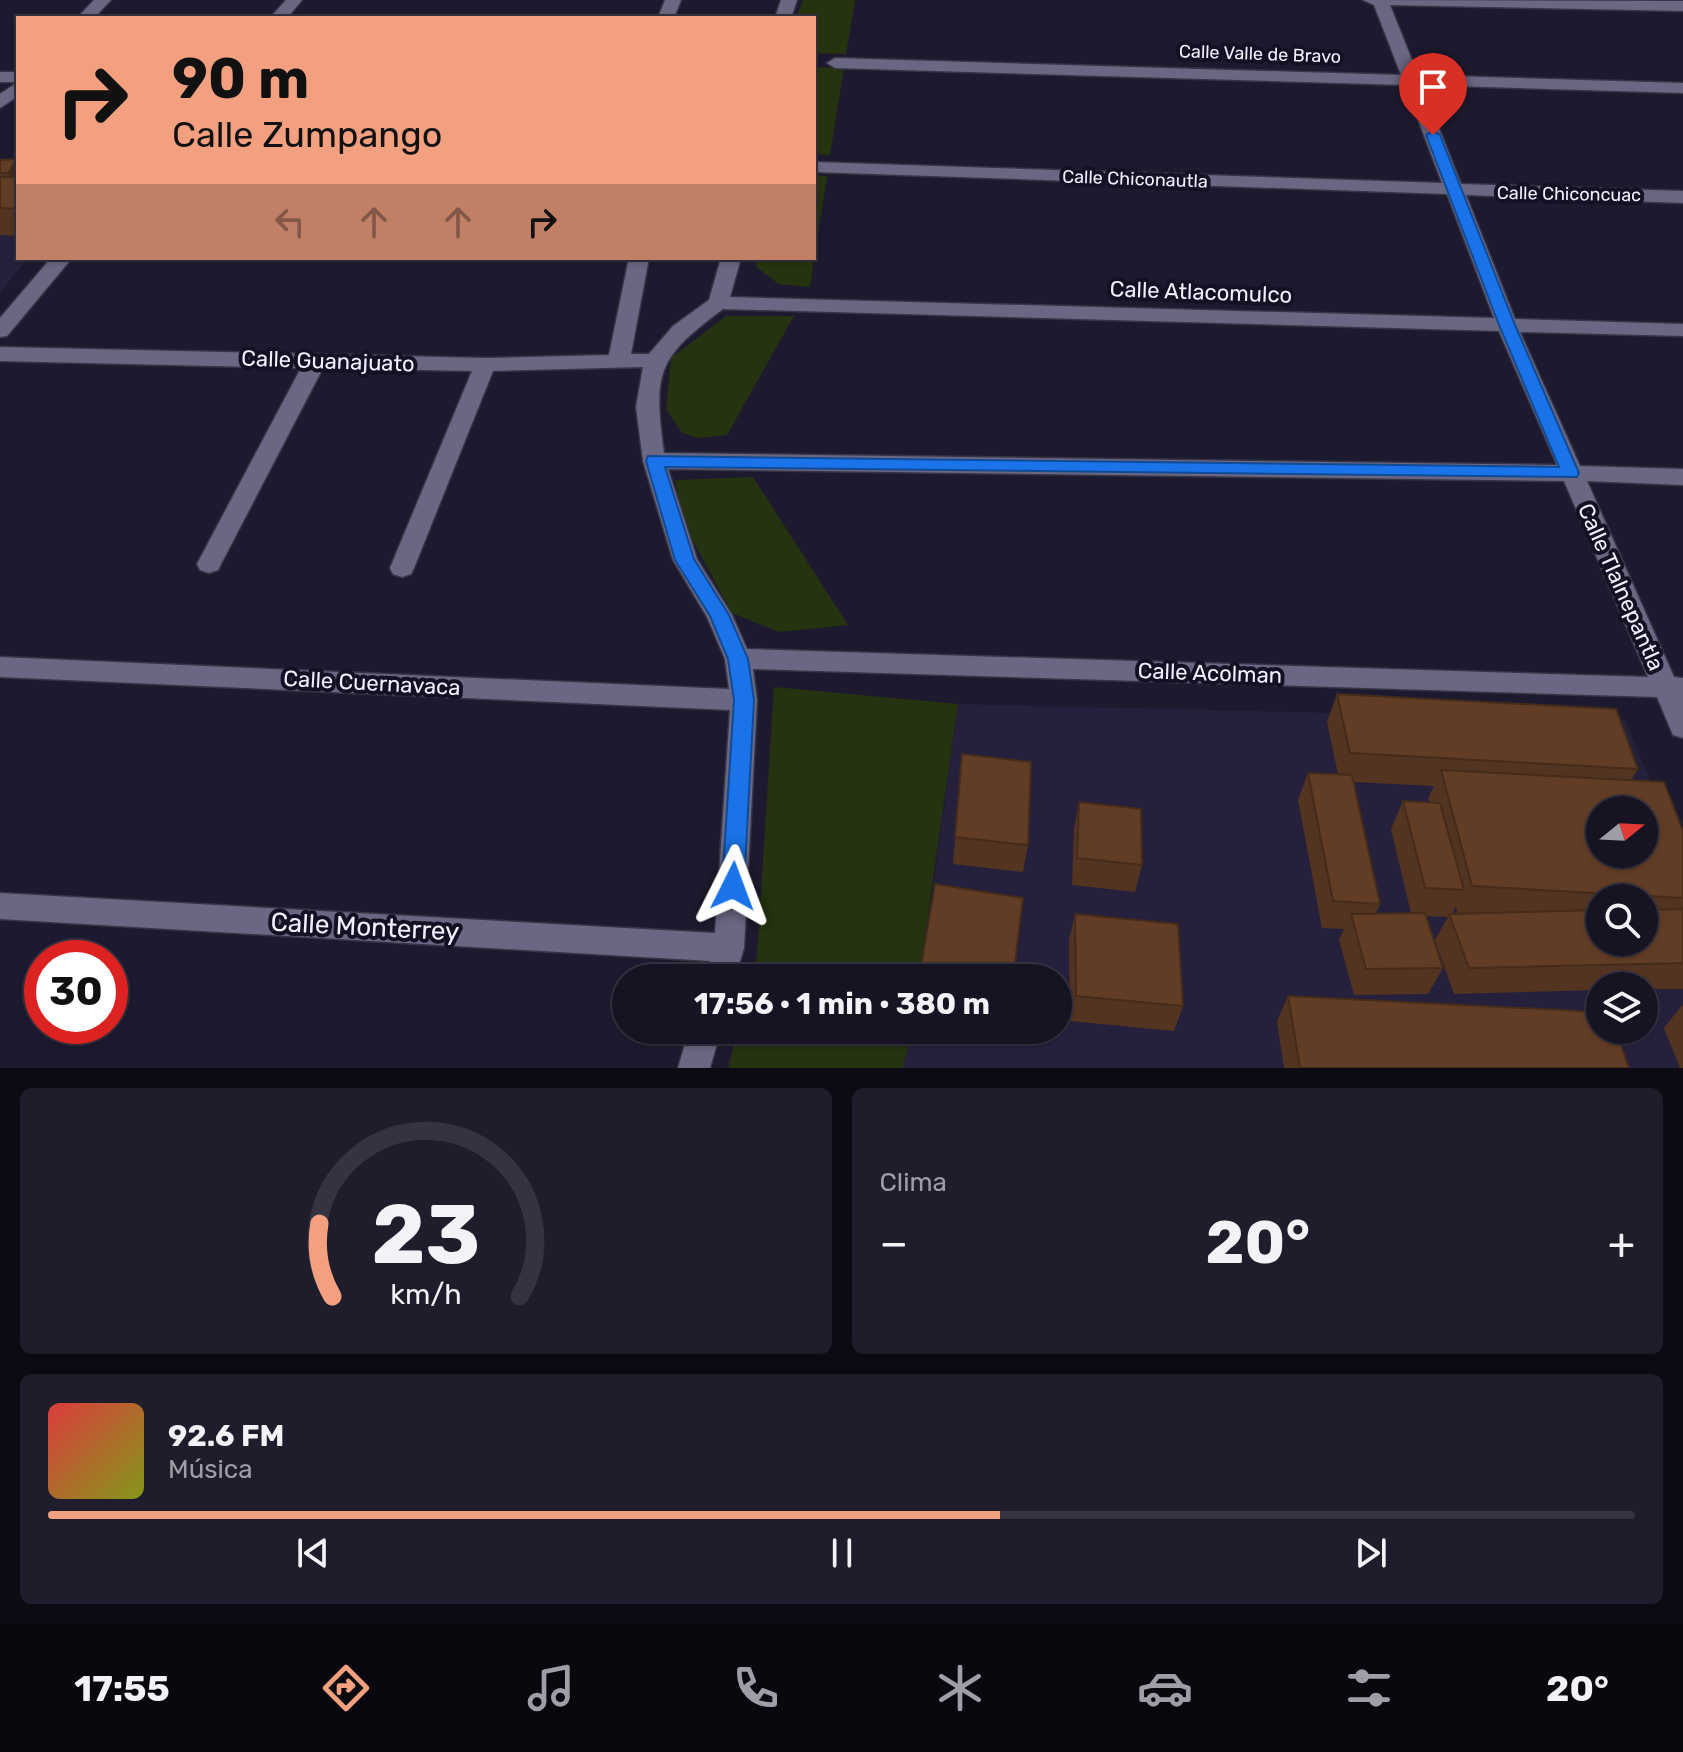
<!DOCTYPE html>
<html lang="es">
<head>
<meta charset="utf-8">
<style>
	body { margin:0; font-family:Rubik,sans-serif; background:#1f1d2b; color:#f1f3f6; height:100vh; display:flex; flex-direction:column; font-size:30px; white-space:nowrap }
	* { box-sizing:border-box; margin:0 }
	p { font-size:26px; color:#9e9ea6 }
	.icon { flex:none; width:44px; height:44px; fill:none; stroke:currentColor; stroke-width:2; stroke-linecap:round; stroke-linejoin:round }
	.map { position:relative; height:1068px; overflow:hidden }
	.sheet { display:flex; flex-direction:column; gap:20px; padding:20px; background:#0c0b13; flex:1 }
	.sheet>* { flex:none }
	.guide { position:absolute; left:16px; top:16px; width:800px; height:244px; border-radius:0px; box-shadow:0 2px 6px #0004,0 0 0 2px #353341; background:#f2a080; color:#111; overflow:hidden }
	.needle { width:52px; rotate:72deg }
	.tools { position:absolute; left:1586px; top:796px; display:grid; gap:16px }
	.tools a { display:grid; place-items:center; width:72px; height:72px; border-radius:50%; background:#161423; box-shadow:0 2px 6px #0004,0 0 0 2px #353341; font-size:40px }
	.speed { position:absolute; left:24px; top:940px; display:flex; gap:16px; font-size:40px; font-weight:700; text-align:center }
	.speed>* { display:grid; place-content:center; width:104px; height:104px; border-radius:50%; background:#161423; box-shadow:0 2px 6px #0004,0 0 0 2px #353341; line-height:1 }
	.speed .limit { border:12px solid #d22; background:#fff; color:#111 }
	.pin { position:absolute; display:grid; place-items:center; width:68px; height:68px; color:#fff; margin:-82px -34px; border-radius:50% 50% 50% 0; rotate:-45deg; box-shadow:0 0 8px #0007 }
	.pin .icon { rotate:45deg }
	.me { position:absolute; width:88px; margin:-44px; rotate:3deg; stroke-linejoin:round; filter:drop-shadow(0 0 6px #0008) }
	.turn { display:flex; align-items:center; gap:28px; height:168px; padding:0 24px; font-size:36px }
	.turn .icon { width:104px; height:104px; stroke-width:2.5 }
	.turn b { display:block; font-size:56px; line-height:68px }
	.lanes { display:flex; align-items:center; height:76px; padding:0 24px; background:#0003; justify-content:center; gap:40px; direction:ltr }
	.lanes .off { opacity:.35 }
	.big { font-size:60px; font-weight:700; line-height:1.1 }
	.sheet .tile { flex:1; display:flex; flex-direction:column; justify-content:center; gap:12px; min-width:0; padding:0 28px; border-radius:12px; background:#1f1d2b }
	.sheet .dial { align-items:center; gap:0 }
	.dial svg { height:208px; overflow:visible; fill:none; stroke:#353341; stroke-width:7; stroke-linecap:round; text-anchor:middle }
	.dial text { fill:#f1f3f6; stroke:none }
	.song { display:flex; align-items:center; gap:24px }
	.cover { width:96px; height:96px; border-radius:12px; background:linear-gradient(135deg,hsl(0 70% 55%),hsl(70 70% 35%)) }
	.played { height:8px; border-radius:4px; background:linear-gradient(90deg,#f2a080 60%,#353341 60%) }
	.keys { display:flex; justify-content:space-around; direction:ltr }
	.heat { display:flex; justify-content:space-between; align-items:center; font-size:44px; direction:ltr }
	.sheet .tiles { flex:1; display:grid; gap:20px; grid-template-columns:1fr 1fr }
	.tile:last-child { grid-column:span 2 }
	.trip { position:absolute; left:612px; top:964px; width:460px; height:80px; border-radius:40px; background:#161423; box-shadow:0 2px 6px #0004,0 0 0 2px #353341; font-weight:700; line-height:80px; text-align:center }
	.tabs { display:flex; height:128px; justify-content:space-around; align-items:center; background:#09080e; color:#9e9ea6 }
	.tabs .icon { width:56px; height:56px }
	.tabs .on { color:#f2a080 }
	.tabs b { font-size:36px; color:#f1f3f6 }
	.map>svg:first-child { display:block }
	.built { fill:#25213d; fill-rule:evenodd }
	.green { fill:#253310 }
	.lines { fill:none; stroke-linecap:round; stroke-linejoin:round }
	.street-casing { stroke:#363445; stroke-width:3 }
	.secondary-casing { stroke:#363445; stroke-width:3 }
	.street { fill:#696781; fill-rule:evenodd }
	.secondary { fill:#696781; fill-rule:evenodd }
	.wall { fill:#533420; fill-rule:evenodd }
	.shaded-wall { fill:#442b1a }
	.building { fill:#613d25; stroke:#442b1a; stroke-width:2; fill-rule:evenodd }
	.route { fill:#1a73e8; stroke:#114b97; stroke-width:2 }
	.labels { text-anchor:middle; dominant-baseline:central; stroke-width:8; stroke-linejoin:round; paint-order:stroke }
	.far-street-label { font-size:18px; fill:#f0f0ff; stroke:#141125 }
	.street-label { font-size:22px; fill:#f0f0ff; stroke:#141125 }
	.near-street-label { font-size:26px; fill:#f0f0ff; stroke:#141125 }
</style>
</head>
<body>
<div class="map">
<svg width="1683" height="1068" viewBox="0 0 1683 1068">
	<rect width="100%" height="100%" fill="#1d1a2f"/>
	<path class="built" d="M18 180V258H28L0 292V181Z
		M958 704 1625 720 1683 858V1068H903L912 1030H1058V978H921ZM1600 810H1644V854H1600ZM1600 898H1644V942H1600ZM1600 986H1644V1030H1600Z"/>
	<path class="green" d="M803 0H855L846 54 814 53V18H796Z
		M814 67 844 68 830 155 814 154Z
		M814 175 827 176 810 287 779 284 756 267 755 258H814Z
		M726 316H794L727 435 699 438 682 433 666 409 671 358Z
		M753 477 848 625 779 632 732 613 685 526 675 480Z
		M774 687 958 704 919 978H751L757 956Z
		M738 1030H912L903 1068H728Z"/>
	<g class="lines">
		<defs>
			<path id="street" d="M94 0H111L94 18H77Z
				M665 0H681L674 18H658Z
				M781 0H797L791 18H775Z
				M1363 0 1683 1V11L1390 5 1418 75 1683 83V93L1422 85 1461 184 1683 191V203L1466 195 1515 319 1683 324V336L1520 332 1580 466 1683 469V485L1587 481 1674 677 1683 678V738L1673 735 1657 697 753 669 757 700 744 948 735 978H705L710 961 0 919V893L715 933 730 710 0 677V657L729 689 725 659 707 617 673 560 643 461 636 407 643 367 493 371 414 568 411 574 402 577 393 574 390 568 472 371 323 368 221 564 218 570 209 573 200 570 197 564 301 368 0 361V347L485 358 609 355 629 258H649L631 354H649L673 326 709 300 721 258H741L730 297 1494 318 1447 194 814 172V162L1442 183 1405 85 835 68 827 63 835 58 1401 75 1374 5ZM723 309 1499 331 1557 465 664 453C653 372 657 358 723 309ZM668 469 1564 481 1648 677 747 649 732 615 697 559Z
				M18 82V96L0 108V94Z
				M689 1030H721L710 1068H678Z"/>
			<path id="secondary" d="M286 0H302L287 18H270Z
				M0 72H18V82H0Z
				M51 258H72L7 336 0 337V318Z"/>
		</defs>
		<use href="#street" class="street-casing"/>
		<use href="#secondary" class="secondary-casing"/>
		<use href="#street" class="street"/>
		<use href="#secondary" class="secondary"/>
	</g>
	<path class="wall" d="M17 159 18 162V236L0 235V160Z
		M1337 694 1638 769 1631 780 1683 831V989H1644V986H1600V990L1454 994 1435 940 1448 917 1426 916 1443 968 1428 994 1354 995 1339 940 1344 929 1322 928 1298 800 1308 773 1338 774 1327 722ZM1354 782 1434 786 1428 798 1430 802 1403 801 1391 829 1411 913H1376L1380 904ZM1600 898H1644V942H1600ZM1456 906 1457 913H1467L1452 914Z
		M962 754 1028 845 1023 872 953 864Z
		M1079 802 1142 865 1135 892 1072 885 1074 829Z
		M1075 914 1183 1006 1174 1031 1070 1021 1069 940Z
		M1288 996 1629 1068H1284L1277 1021Z
		M1683 1004V1068H1680L1664 1028Z
		M961 1030H1006L1004 1038Z"/>
	<path class="shaded-wall" d="M17 159 18 162V195L8 173Z"/>
	<path class="building" d="M17 159 8 173H0V160Z
		M18 169V209L0 208V177H12Z
		M1337 694 1616 709 1638 769 1350 753Z
		M962 754 1031 762 1028 845 955 837Z
		M1441 770 1664 782 1683 831V898L1472 886ZM1600 810H1644V854H1600Z
		M1308 773 1352 775 1380 904 1333 901Z
		M1403 801 1440 803 1464 890 1425 888Z
		M1079 802 1141 809 1142 865 1077 858Z
		M935 884 1023 898 1013 978H919Z
		M1683 909V963L1469 968 1449 914 1600 910V942H1644V910Z
		M1425 913 1443 968 1366 969 1351 914Z
		M1075 914 1178 924 1183 1006 1076 996Z
		M1288 996 1600 1012V1030H1616L1629 1068H1300Z"/>
	<path class="route" d="M1433 131 1440 135 1515 325 1579 473 1577 477 665 467 694 559 729 615 748 659 754 700 744 886 741 892 733 895 725 892 722 886 734 700 728 659 710 616 675 560 646 461 648 456 1559 467 1499 325 1426 135Z"/>
	<g class="labels">
		<g class="far-street-label">
			<text transform="translate(1260 54) rotate(2)">Calle Valle de Bravo</text>
			<text transform="translate(1135 179) rotate(2)">Calle Chiconautla</text>
			<text transform="translate(1569 194) rotate(1)">Calle Chiconcuac</text>
		</g>
		<g class="street-label">
			<text transform="translate(1201 292) rotate(2)">Calle Atlacomulco</text>
			<text transform="translate(328 361) rotate(2)">Calle Guanajuato</text>
			<text transform="translate(1621 587) rotate(66)">Calle Tlalnepantla</text>
			<text transform="translate(1210 673) rotate(2)">Calle Acolman</text>
			<text transform="translate(372 683) rotate(3)">Calle Cuernavaca</text>
		</g>
		<g class="near-street-label">
			<text transform="translate(365 927) rotate(3)">Calle Monterrey</text>
		</g>
	</g>
</svg>
<div class="tools">
<a><svg class="needle" viewBox="-14 -14 28 28"><path d="M0-13l5 13h-10z" fill="#e53935"/><path d="M0 13l5-13h-10z" fill="#9e9ea6"/></svg></a>
<a><svg class="icon" aria-label="search" viewBox="0 0 24 24"><circle cx="10" cy="10" r="6"/><path d="M15 15l6 6"/></svg></a>
<a><svg class="icon" aria-label="layers" viewBox="0 0 24 24"><path d="M12 4l9 5-9 5-9-5zM3 14l9 5 9-5"/></svg></a>
</div>
<div class="speed"><div class="limit">30</div></div>
<div class="pin" style="left:1433px;top:135px;background:#d93025"><svg class="icon" aria-label="arrive" viewBox="0 0 24 24"><path d="M6 21V4h12l-3 4 3 4H6"/></svg></div>
<svg class="me" style="left:733px;top:886px" viewBox="-20 -20 40 40"><path d="M0-17L14 15 0 8-14 15z" fill="#1a73e8" stroke="#fff" stroke-width="4"/></svg>
<div class="trip">17:56 · 1 min · 380 m</div>
<div class="guide">
<div class="turn"><svg class="icon" aria-label="right" viewBox="0 0 24 24"><path d="M7 20v-9h11M14 6l5 5-5 5"/></svg><div><b>90 m</b>Calle Zumpango</div></div>
<div class="lanes"><svg class="icon off" aria-label="left" viewBox="0 0 24 24"><path d="M17 20v-9H6M10 6l-5 5 5 5"/></svg><svg class="icon off" aria-label="ahead" viewBox="0 0 24 24"><path d="M12 20V5M6 11l6-6 6 6"/></svg><svg class="icon off" aria-label="ahead" viewBox="0 0 24 24"><path d="M12 20V5M6 11l6-6 6 6"/></svg><svg class="icon" aria-label="right" viewBox="0 0 24 24"><path d="M7 20v-9h11M14 6l5 5-5 5"/></svg></div>
</div>
</div>
<section class="sheet">
<div class="tiles">
<div class="tile dial"><svg viewBox="0 0 100 80">
<path d="M14 69A42 42 0 1 1 86 69"/>
<path d="M14 69A42 42 0 0 1 9 41" stroke="#f2a080"/>
<text x="50" y="56" font-size="32" font-weight="700">23</text>
<text x="50" y="72" font-size="11">km/h</text>
</svg></div>
<div class="tile"><p>Clima</p>
<div class="heat"><a>−</a><b class="big">20°</b><a>+</a></div>
</div>
<div class="tile">
<div class="song"><i class="cover"></i><div><b>92.6 FM</b><p>Música</p></div></div>
<div class="played"></div>
<div class="keys"><svg class="icon" aria-label="previous" viewBox="0 0 24 24"><path d="M18 5L8 12l10 7zM5 5v14"/></svg><svg class="icon" aria-label="pause" viewBox="0 0 24 24"><path d="M8 5v14M16 5v14"/></svg><svg class="icon" aria-label="next" viewBox="0 0 24 24"><path d="M6 5l10 7-10 7zM19 5v14"/></svg></div>
</div>
</div>
</section>
<nav class="tabs">
<b>17:55</b>
<svg class="icon on" aria-label="directions" viewBox="0 0 24 24"><path d="M12 3l9 9-9 9-9-9zM9 14v-3h6M13 9l2 2-2 2"/></svg>
<svg class="icon" aria-label="music" viewBox="0 0 24 24"><path d="M9 18V5l10-2v13"/><circle cx="6" cy="18" r="3"/><circle cx="16" cy="16" r="3"/></svg>
<svg class="icon" aria-label="phone" viewBox="0 0 24 24"><path d="M5 4h4l2 5-3 2q2 4 5 5l2-3 5 2v4C11 20 4 13 5 4z"/></svg>
<svg class="icon" aria-label="climate" viewBox="0 0 24 24"><path d="M12 3v18M4 7l16 10M4 17L20 7"/></svg>
<svg class="icon" aria-label="car" viewBox="0 0 24 24"><path d="M5 17H2v-5l4-1 3-4h7l3 4 3 1v5h-3M9 17h6M6 11h13"/><circle cx="7" cy="17" r="2"/><circle cx="17" cy="17" r="2"/></svg>
<svg class="icon" aria-label="filters" viewBox="0 0 24 24"><path d="M4 7h16M4 17h16"/><circle cx="9" cy="7" r="2"/><circle cx="15" cy="17" r="2"/></svg>
<b>20°</b>
</nav>
</body>
</html>
